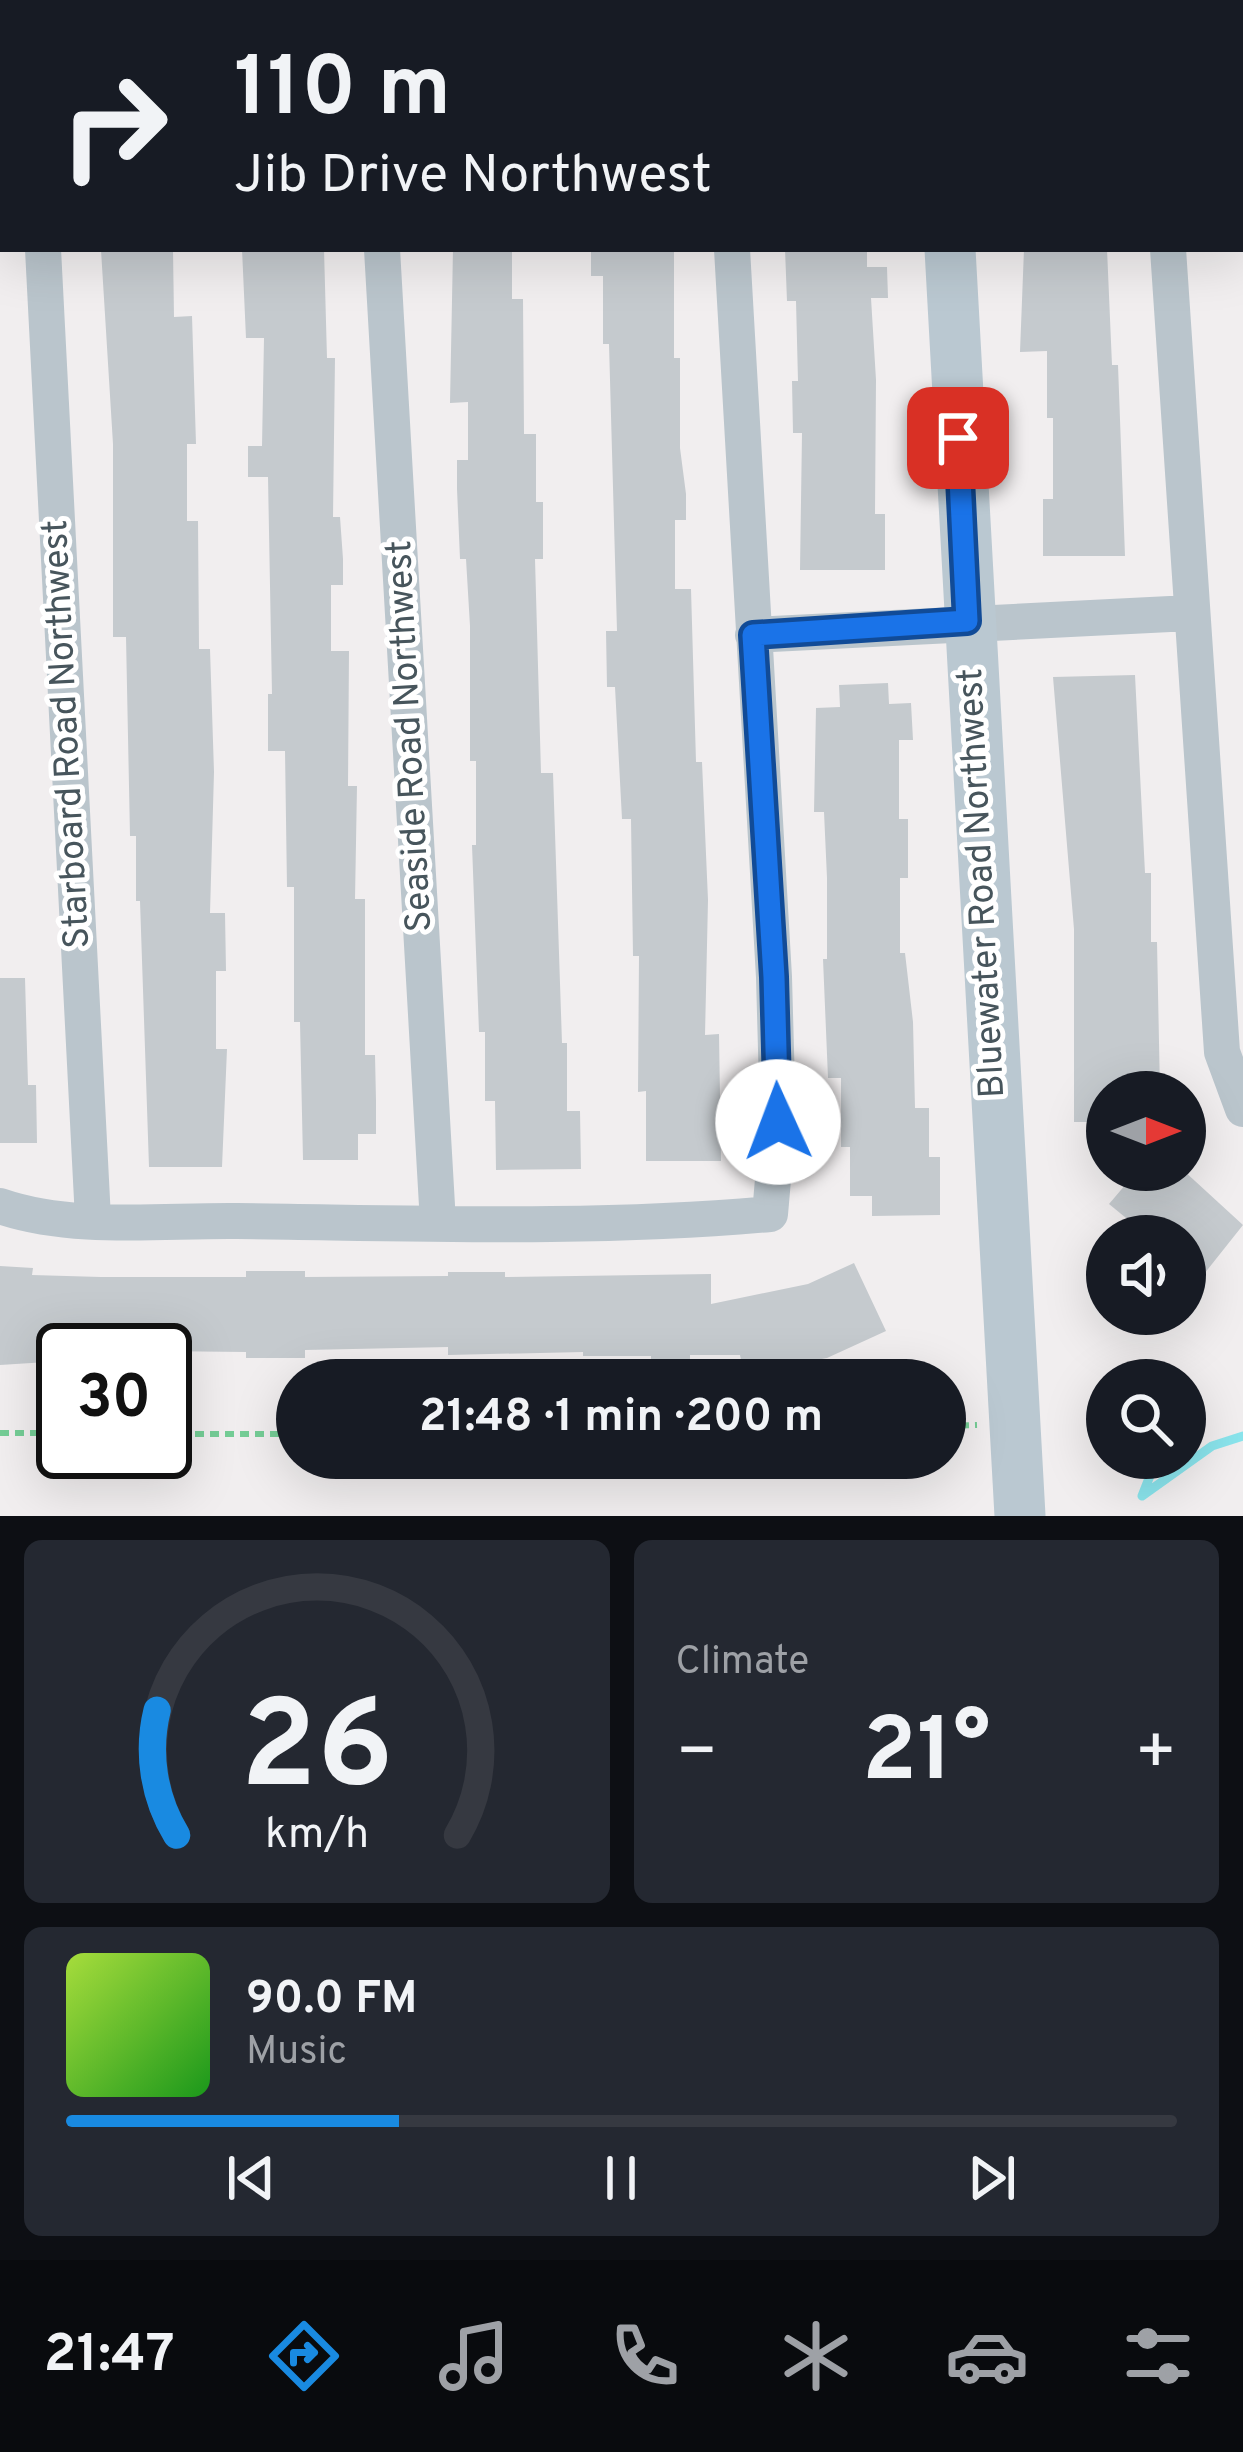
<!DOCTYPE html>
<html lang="en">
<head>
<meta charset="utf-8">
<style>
	body { margin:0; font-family:Overpass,sans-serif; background:#242831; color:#f1f3f6; height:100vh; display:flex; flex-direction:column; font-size:45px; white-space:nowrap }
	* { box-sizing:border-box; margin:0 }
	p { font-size:39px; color:#9ea1a6 }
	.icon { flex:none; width:66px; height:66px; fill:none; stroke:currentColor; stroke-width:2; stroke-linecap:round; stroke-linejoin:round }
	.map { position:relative; height:1516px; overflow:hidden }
	.details { display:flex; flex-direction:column; gap:24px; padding:24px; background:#0d0f14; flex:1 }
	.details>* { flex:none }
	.hud { position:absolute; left:0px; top:0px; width:1245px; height:252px; box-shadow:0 12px 48px #0002; background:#171b24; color:#f1f3f6; overflow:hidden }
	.needle { width:78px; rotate:90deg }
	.buttons { position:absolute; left:1086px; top:1071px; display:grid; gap:24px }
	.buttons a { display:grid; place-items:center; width:120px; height:120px; border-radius:50%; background:#171b24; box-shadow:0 12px 48px #0002; font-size:60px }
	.speed { position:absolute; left:36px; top:1323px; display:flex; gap:24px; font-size:60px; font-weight:700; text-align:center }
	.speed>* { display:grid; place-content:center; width:156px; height:156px; border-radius:50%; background:#171b24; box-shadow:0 12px 48px #0002; line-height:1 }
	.speed .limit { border:6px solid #111; border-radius:18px; background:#fff; color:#111 }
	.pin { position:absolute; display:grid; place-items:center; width:102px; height:102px; color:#fff; margin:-51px; border-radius:24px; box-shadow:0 6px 18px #0006 }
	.me { position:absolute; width:132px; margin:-66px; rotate:358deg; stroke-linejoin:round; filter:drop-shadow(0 0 9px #0008) }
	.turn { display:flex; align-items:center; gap:42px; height:252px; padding:0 36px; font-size:54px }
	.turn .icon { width:156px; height:156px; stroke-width:2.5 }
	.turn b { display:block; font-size:84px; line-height:102px }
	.big { font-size:90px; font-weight:700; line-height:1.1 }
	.details .tile { flex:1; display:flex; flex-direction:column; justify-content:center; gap:18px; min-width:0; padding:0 42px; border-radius:18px; background:#242831 }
	.details .dial { align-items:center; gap:0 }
	.dial svg { height:312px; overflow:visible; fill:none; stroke:#363941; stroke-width:7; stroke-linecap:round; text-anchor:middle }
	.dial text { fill:#f1f3f6; stroke:none }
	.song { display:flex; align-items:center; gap:36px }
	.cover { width:144px; height:144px; border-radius:18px; background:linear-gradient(135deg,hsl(80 70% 55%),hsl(120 70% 35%)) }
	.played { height:12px; border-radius:6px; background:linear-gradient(90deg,#198ae1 30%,#363941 30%) }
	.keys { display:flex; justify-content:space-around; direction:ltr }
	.heat { display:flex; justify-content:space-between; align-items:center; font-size:66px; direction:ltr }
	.details .tiles { flex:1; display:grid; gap:24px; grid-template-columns:1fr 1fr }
	.tile:last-child { grid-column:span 2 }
	.trip { position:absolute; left:276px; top:1359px; width:690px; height:120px; border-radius:60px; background:#171b24; box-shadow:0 12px 48px #0002; font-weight:700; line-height:120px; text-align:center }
	.tab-bar { display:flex; height:192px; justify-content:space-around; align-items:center; background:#090b0e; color:#9ea1a6 }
	.tab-bar .icon { width:84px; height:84px }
	.tab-bar .selected { color:#198ae1 }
	.tab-bar b { font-size:54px; color:#f1f3f6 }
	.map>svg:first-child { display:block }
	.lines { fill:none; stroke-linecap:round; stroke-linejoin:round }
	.stream { stroke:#8ae4ec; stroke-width:9 }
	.building { fill:#c5cace }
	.path { stroke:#75cd96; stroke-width:6; stroke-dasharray:9 6; stroke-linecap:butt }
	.street { stroke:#bac5cc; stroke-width:36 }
	.secondary { stroke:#bac8d1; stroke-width:51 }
	.route-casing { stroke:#114b97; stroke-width:30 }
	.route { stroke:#1a73e8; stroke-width:21 }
	.labels { text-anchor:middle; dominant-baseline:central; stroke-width:10; stroke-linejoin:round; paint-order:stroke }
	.street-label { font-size:36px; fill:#47555c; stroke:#fff }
</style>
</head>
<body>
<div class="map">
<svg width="1243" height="1516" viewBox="0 0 1243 1516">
	<rect width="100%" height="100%" fill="#f1eeef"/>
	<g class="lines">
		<path class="stream" d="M1142 1496 1212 1446 1243 1436
			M1142 1496 1157 1458"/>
	</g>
	<path class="building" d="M242 249H324L327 358H335L333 517H340L343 559V585H331V651H349L348 786H357L355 899H365V1055H375L376 1101V1134H358V1160H303L300 1022H294V887H287L285 751H268V694H272L268 477H248V446H262L264 338H246Z
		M453 249H512V299H523L524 434H536V502H543V559H535L541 773H553L562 1043H567V1111H580L581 1169 496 1170 495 1101H485V1032H479L472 845H476V761H470V626L466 559H460L457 489V460H468V402L450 403Z
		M591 249H674V358H680V448L686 494V520H675V589H691L696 762H702L708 900 705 1035 719 1034 721 1161H646V1091L638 1092 639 956H633L631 819H622L615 687H607L606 631H617L609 344H603V276H591Z
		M785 249H867V267H887L888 298H871L876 380 875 514H885V570H800L802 433H793L792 381H798L796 301H787Z
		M1024 249H1107L1112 365H1118L1125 556H1043V499H1053V418H1047V351L1020 352Z
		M101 250H173L174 317 192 316 196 444H187V521H198L199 649H210L214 772 210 913H225L226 971H216V1049H227L222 1167H149L140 901H136V836H130L126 637H113V444Z
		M1135 675 1145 873H1151V942H1157L1160 1092H1107V1122H1074V929L1053 677Z
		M888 683 889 704 911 703 913 740H899V819H908V878H900V953H905L913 1022 915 1108H929V1157H940V1215L872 1216V1196H850V1147H841V1078H828L823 959H827V878L824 812H814L816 708 840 707 839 685Z
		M0 978H25L28 1085H36L37 1143H0Z
		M1138 1170H1183L1243 1225 1185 1298V1236H1148L1109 1204Z
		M854 1263 886 1331 827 1358 744 1374 740 1355H690V1372H651V1356H583V1352L448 1355V1347L305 1350V1358H246V1352L63 1350V1361L0 1365V1266L33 1268 32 1275 101 1277H246V1271H305V1277L448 1276V1272H505V1277L711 1274V1304L808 1284Z"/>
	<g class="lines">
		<path class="path" d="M945 1426 977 1425
			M0 1433H63
			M165 1434H297"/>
		<path class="street" d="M1161 3 1162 0
			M0 230 3 229
			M43 249 93 1219
			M382 249 438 1223
			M1168 249 1222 1052 1243 1109
			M753 635 1190 613
			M0 1206C72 1231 162 1220 237 1221 414 1223 593 1230 770 1214L778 1122 774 977 732 249"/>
		<path class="secondary" d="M938 0 939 3
			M25 3 36 0
			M950 249 1020 1516"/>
	</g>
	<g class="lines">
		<defs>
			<path id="route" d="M778 1122 774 977 753 635 967 621 958 438"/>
		</defs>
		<use href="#route" class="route-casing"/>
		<use href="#route" class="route"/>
	</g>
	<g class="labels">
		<g class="street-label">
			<text transform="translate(68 734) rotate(-93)">Starboard Road Northwest</text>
			<text transform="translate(411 736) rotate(-93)">Seaside Road Northwest</text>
			<text transform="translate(983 883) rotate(-93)">Bluewater Road Northwest</text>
		</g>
	</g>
</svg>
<div class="buttons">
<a><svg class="needle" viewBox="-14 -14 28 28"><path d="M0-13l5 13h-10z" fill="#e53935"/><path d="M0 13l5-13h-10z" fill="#9ea1a6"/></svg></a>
<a><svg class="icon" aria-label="sound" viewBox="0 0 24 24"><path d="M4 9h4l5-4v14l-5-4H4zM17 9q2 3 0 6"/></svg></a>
<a><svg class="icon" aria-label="search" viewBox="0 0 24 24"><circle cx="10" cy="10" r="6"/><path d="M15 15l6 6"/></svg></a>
</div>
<div class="speed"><div class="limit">30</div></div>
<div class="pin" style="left:958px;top:438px;background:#d93025"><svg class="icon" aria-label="arrive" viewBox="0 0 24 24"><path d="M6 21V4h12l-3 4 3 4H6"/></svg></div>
<svg class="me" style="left:778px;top:1122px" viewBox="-20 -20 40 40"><circle r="19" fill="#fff"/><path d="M0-13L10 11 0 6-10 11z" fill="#1a73e8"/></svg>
<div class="trip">21:48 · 1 min · 200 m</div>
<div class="hud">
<div class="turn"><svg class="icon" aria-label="right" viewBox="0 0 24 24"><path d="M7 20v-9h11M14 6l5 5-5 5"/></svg><div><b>110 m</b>Jib Drive Northwest</div></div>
</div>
</div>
<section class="details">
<div class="tiles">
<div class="tile dial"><svg viewBox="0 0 100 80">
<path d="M14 69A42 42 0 1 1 86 69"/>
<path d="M14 69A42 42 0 0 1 9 37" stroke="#198ae1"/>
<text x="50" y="56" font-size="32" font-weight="700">26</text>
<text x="50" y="72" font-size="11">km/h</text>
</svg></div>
<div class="tile"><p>Climate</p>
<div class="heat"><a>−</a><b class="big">21°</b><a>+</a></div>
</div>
<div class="tile">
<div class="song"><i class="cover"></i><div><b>90.0 FM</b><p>Music</p></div></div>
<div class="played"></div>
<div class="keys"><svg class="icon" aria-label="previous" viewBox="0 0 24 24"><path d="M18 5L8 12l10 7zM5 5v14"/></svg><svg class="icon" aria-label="pause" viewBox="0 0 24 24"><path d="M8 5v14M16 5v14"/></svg><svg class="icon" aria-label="next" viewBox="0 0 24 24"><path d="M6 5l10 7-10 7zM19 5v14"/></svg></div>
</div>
</div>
</section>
<nav class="tab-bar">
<b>21:47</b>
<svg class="icon selected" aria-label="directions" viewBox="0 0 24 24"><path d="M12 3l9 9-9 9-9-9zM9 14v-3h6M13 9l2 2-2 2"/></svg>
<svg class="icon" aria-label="music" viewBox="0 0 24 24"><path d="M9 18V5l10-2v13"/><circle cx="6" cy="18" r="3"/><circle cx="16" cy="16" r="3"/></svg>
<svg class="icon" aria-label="phone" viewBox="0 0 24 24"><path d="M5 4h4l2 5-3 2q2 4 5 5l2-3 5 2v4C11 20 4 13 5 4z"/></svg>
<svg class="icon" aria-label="climate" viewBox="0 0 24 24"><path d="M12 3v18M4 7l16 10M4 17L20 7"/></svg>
<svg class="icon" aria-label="car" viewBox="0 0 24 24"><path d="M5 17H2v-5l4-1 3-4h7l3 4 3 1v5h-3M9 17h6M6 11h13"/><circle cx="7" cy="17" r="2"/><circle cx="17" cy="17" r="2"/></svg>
<svg class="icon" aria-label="filters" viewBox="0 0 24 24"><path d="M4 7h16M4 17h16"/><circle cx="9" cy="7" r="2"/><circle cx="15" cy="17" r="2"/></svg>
</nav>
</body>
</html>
